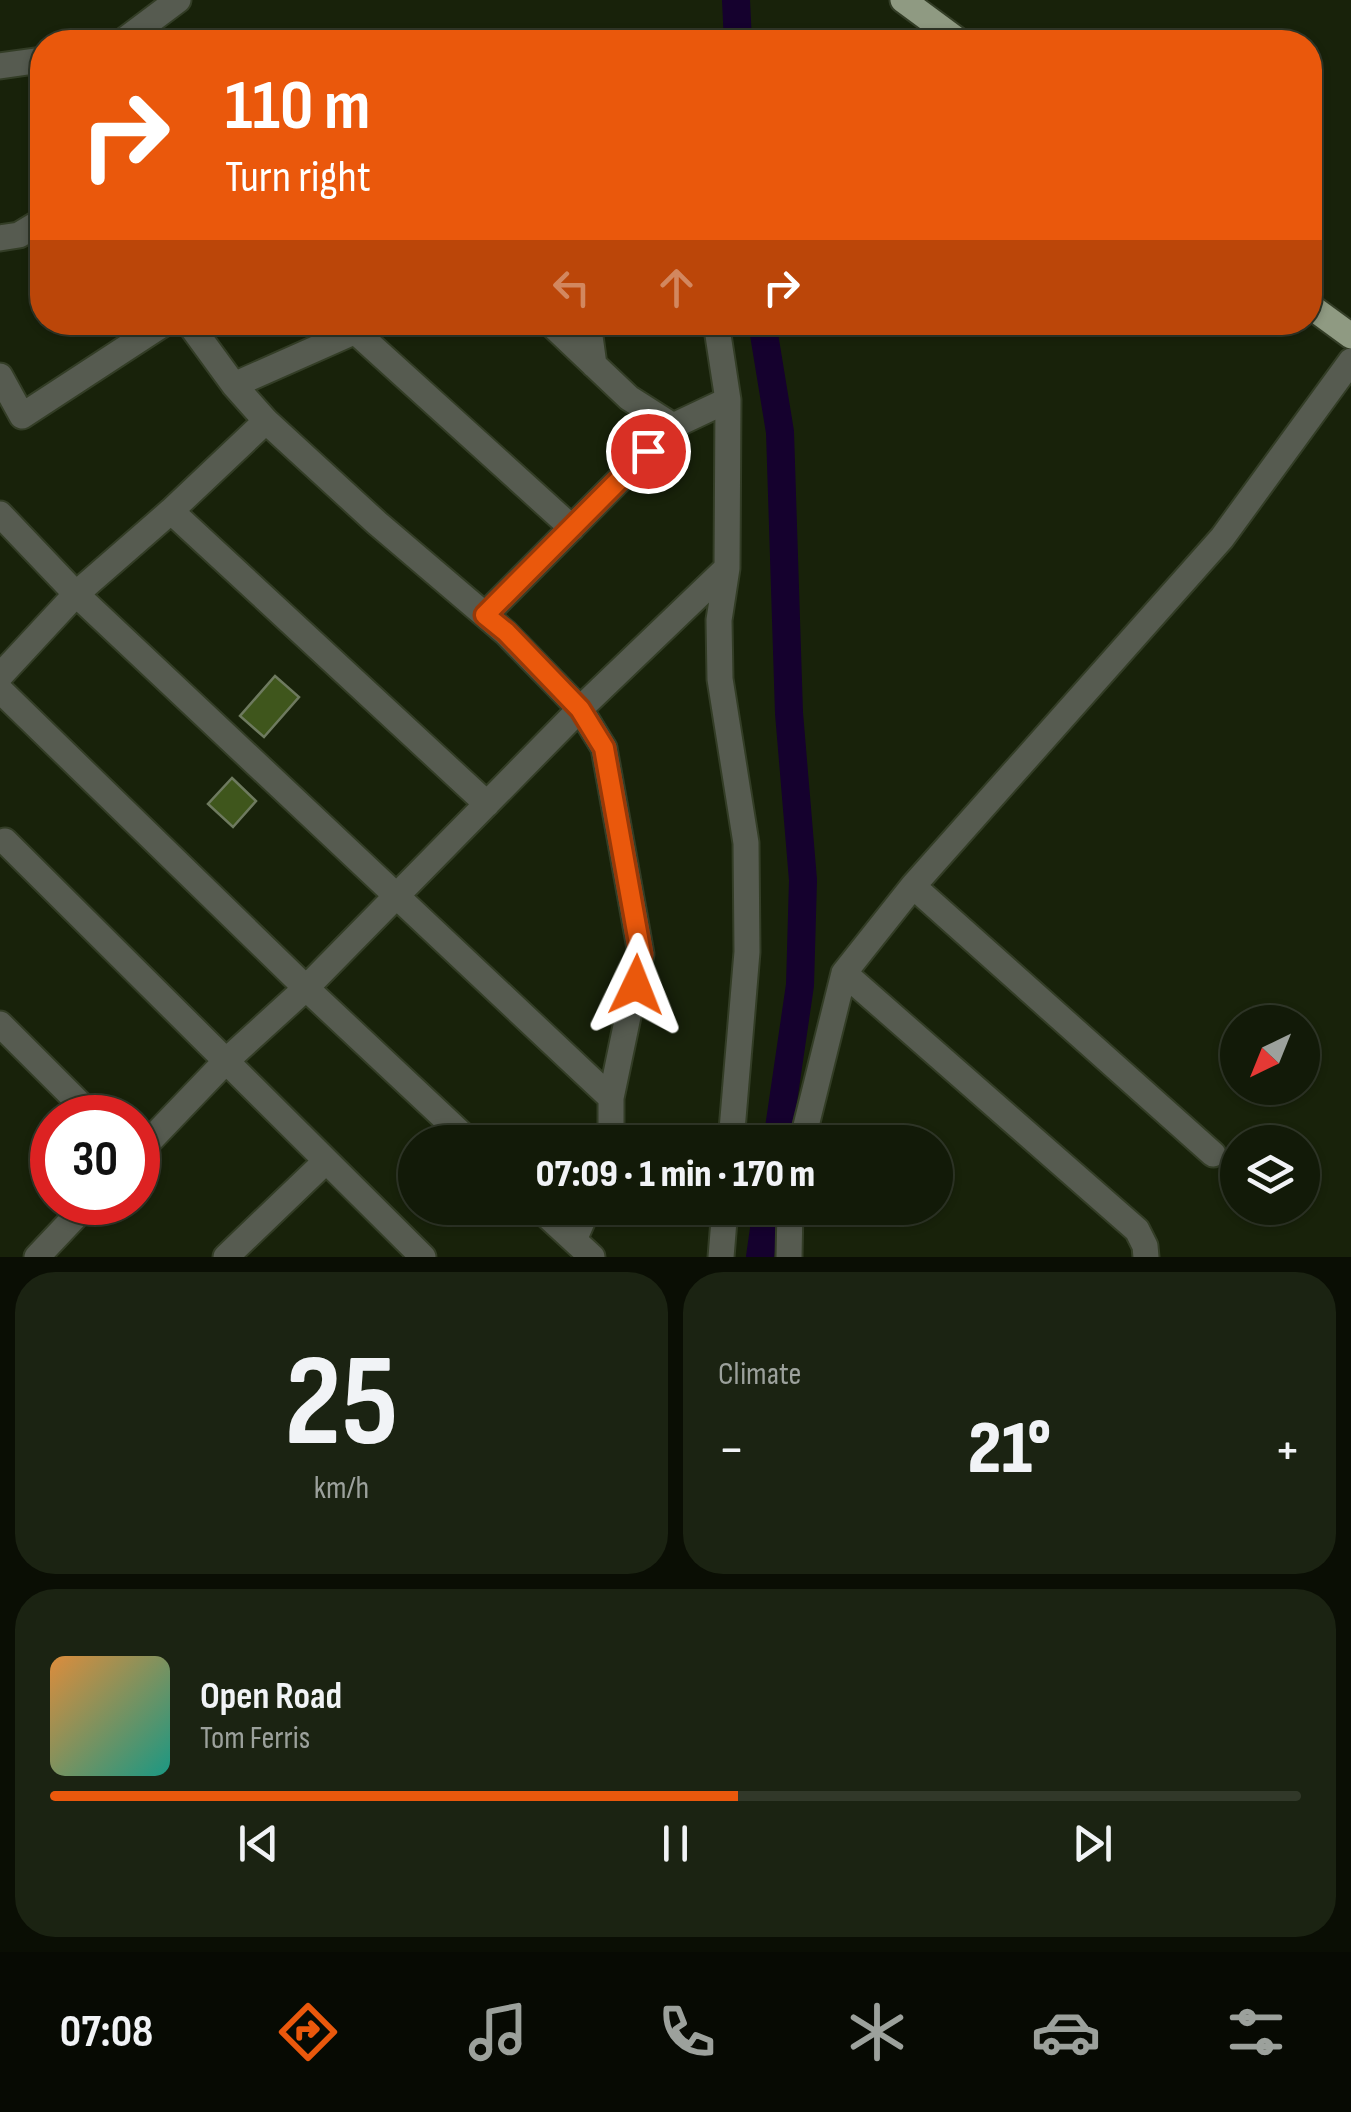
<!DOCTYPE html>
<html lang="en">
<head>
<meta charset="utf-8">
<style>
	body { margin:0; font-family:"Sofia Sans Condensed",sans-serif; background:#1b2312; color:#f1f3f6; height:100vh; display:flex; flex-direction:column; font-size:38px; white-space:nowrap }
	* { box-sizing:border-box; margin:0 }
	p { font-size:32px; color:#9ca19c }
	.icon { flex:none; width:55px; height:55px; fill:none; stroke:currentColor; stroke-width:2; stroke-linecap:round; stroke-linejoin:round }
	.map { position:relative; height:1257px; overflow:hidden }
	.drawer { display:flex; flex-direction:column; gap:15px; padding:15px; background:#0a0e04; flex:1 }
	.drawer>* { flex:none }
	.guide { position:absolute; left:30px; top:30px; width:1292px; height:305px; border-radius:40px; box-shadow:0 2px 8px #0004,0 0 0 2px #313829; background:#ea580c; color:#fff; overflow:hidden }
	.needle { width:65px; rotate:223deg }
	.controls { position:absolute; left:1220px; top:1005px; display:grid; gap:20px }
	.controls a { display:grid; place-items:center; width:100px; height:100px; border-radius:50%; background:#121a08; box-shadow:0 2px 8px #0004,0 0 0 2px #313829; font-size:50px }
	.speed { position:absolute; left:30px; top:1095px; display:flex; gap:20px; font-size:50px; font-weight:700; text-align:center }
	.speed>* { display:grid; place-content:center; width:130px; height:130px; border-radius:50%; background:#121a08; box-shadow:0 2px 8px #0004,0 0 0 2px #313829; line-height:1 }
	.speed .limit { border:15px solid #d22; background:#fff; color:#111 }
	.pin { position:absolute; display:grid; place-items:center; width:85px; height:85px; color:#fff; margin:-42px; border:5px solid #fff; border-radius:50%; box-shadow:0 2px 10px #0007 }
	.me { position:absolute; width:110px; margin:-55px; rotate:2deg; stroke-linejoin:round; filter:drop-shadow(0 0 8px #0008) }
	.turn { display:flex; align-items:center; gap:35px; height:210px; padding:0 30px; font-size:45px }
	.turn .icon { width:130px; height:130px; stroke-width:2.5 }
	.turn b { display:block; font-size:70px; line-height:85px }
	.lanes { display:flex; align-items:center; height:95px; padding:0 30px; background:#0003; justify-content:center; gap:50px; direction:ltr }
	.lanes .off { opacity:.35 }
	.big { font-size:75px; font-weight:800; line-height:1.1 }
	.drawer .tile { flex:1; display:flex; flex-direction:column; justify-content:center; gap:15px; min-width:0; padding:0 35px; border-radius:40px; background:#1b2312 }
	.drawer .dial { align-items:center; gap:0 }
	.dial b { font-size:130px; line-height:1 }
	.song { display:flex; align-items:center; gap:30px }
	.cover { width:120px; height:120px; border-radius:15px; background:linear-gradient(135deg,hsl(30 70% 55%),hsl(170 70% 35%)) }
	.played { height:10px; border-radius:5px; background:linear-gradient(90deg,#ea580c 55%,#313829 55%) }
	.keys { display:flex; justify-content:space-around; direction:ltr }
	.heat { display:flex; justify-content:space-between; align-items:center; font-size:55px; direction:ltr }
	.drawer .tiles { flex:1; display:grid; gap:15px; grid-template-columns:1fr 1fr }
	.tile:last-child { grid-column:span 2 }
	.trip { position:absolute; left:398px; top:1125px; width:555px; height:100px; border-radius:50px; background:#121a08; box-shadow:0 2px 8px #0004,0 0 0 2px #313829; font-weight:800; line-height:100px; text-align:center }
	.dock { display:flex; height:160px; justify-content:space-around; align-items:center; background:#070a03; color:#9ca19c }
	.dock .icon { width:70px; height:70px }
	.dock .current { color:#ea580c }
	.dock b { font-size:45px; color:#f1f3f6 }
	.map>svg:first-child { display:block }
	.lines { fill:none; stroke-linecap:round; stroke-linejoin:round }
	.canal { stroke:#15012e; stroke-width:28 }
	.building { fill:#3f561c; stroke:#6e7a5f; stroke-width:2.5 }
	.minor-casing { stroke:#333d26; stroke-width:29 }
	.primary-casing { stroke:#333d26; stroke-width:29 }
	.minor { stroke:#565b50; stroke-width:25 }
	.primary { stroke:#8f9a82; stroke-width:25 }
	.route-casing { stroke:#983908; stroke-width:25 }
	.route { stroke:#ea580c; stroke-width:18 }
</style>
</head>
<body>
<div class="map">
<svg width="1351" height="1257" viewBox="0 0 1351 1257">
	<rect width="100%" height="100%" fill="#18220a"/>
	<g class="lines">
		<path class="canal" d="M736 0 738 42
			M762 322 780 432 789 713 803 880 800 985 777 1142
			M760 1257 767 1208"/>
	</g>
	<path class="building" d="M275 676 299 697 264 737 240 716Z
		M232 778 256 801 233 827 208 804Z"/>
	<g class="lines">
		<defs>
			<path id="minor" d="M122 42 178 0
				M0 66 42 60
				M0 238 19 235 42 221
				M188 322 234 385 266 421 377 523 506 633 580 709 604 748 641 954 611 1098V1142
				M549 322 629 398 673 426
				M588 322 594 365
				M716 322 728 400 727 568 719 620 720 679 746 843 747 952 731 1142
				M356 332 572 528
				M0 376 22 416 166 322
				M234 385 376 322
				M171 511 487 804
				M0 514 76 594 611 1098
				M485 615 673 426 728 400
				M0 676 76 594 171 511 266 421
				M0 690 306 988 470 1142
				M5 841 423 1257
				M913 886 1213 1154
				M844 973 1137 1230 1145 1246 1146 1257
				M0 1024 94 1118
				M802 1142 844 973 913 886 1222 538 1351 361
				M138 1153 226 1061 306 988 580 709 727 568
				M539 1208 592 1257
				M574 1240 588 1208
				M37 1257 89 1202
				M226 1257 326 1161
				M721 1257 725 1208
				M789 1257 790 1208"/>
			<path id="primary" d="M903 0 960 42
				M1310 306 1351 336"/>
		</defs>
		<use href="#minor" class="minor-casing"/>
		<use href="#primary" class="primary-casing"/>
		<use href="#minor" class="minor"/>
		<use href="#primary" class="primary"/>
	</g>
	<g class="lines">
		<defs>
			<path id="route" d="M636 985 641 954 604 748 580 709 506 632 485 615 648 451"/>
		</defs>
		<use href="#route" class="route-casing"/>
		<use href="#route" class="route"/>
	</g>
</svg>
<div class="controls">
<a><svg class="needle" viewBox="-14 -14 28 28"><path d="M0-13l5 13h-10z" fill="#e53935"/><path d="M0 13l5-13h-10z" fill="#9ca19c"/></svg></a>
<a><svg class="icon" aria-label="layers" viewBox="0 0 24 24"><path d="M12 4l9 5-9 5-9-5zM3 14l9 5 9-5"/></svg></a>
</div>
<div class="speed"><div class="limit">30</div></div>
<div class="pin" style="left:648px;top:451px;background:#d93025"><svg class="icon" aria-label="arrive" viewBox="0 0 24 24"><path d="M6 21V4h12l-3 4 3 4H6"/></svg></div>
<svg class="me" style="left:636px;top:985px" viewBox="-20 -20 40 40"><path d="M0-17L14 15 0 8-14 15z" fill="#ea580c" stroke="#fff" stroke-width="4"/></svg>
<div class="trip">07:09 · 1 min · 170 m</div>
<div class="guide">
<div class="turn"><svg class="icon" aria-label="right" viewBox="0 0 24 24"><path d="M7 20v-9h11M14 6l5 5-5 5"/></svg><div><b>110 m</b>Turn right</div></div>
<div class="lanes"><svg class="icon off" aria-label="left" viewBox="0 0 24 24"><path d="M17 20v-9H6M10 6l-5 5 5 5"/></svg><svg class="icon off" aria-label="ahead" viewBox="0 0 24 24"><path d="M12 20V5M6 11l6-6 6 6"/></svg><svg class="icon" aria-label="right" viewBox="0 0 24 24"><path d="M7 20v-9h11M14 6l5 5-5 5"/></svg></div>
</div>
</div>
<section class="drawer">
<div class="tiles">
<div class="tile dial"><b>25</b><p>km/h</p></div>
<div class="tile"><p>Climate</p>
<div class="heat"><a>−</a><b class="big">21°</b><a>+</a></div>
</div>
<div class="tile">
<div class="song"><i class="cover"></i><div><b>Open Road</b><p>Tom Ferris</p></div></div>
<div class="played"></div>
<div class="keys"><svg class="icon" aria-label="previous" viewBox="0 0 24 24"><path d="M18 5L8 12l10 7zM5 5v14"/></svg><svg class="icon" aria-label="pause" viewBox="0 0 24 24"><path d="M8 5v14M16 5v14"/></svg><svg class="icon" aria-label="next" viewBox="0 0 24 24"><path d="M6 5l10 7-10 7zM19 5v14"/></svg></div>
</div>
</div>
</section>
<nav class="dock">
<b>07:08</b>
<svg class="icon current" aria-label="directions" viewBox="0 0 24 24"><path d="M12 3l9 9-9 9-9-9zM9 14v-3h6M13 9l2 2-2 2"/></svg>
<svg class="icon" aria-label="music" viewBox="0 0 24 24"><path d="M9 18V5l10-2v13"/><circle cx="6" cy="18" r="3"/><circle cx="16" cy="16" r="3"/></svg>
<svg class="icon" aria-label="phone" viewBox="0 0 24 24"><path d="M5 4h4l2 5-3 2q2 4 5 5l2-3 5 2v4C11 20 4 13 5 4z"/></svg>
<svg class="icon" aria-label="climate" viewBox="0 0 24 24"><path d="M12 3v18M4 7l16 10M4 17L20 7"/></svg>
<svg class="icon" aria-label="car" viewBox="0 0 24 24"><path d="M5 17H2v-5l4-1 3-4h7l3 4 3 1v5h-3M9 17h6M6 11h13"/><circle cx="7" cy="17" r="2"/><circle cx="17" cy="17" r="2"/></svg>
<svg class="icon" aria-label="filters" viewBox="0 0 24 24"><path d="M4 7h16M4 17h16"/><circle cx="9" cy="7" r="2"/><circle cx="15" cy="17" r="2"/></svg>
</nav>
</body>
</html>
